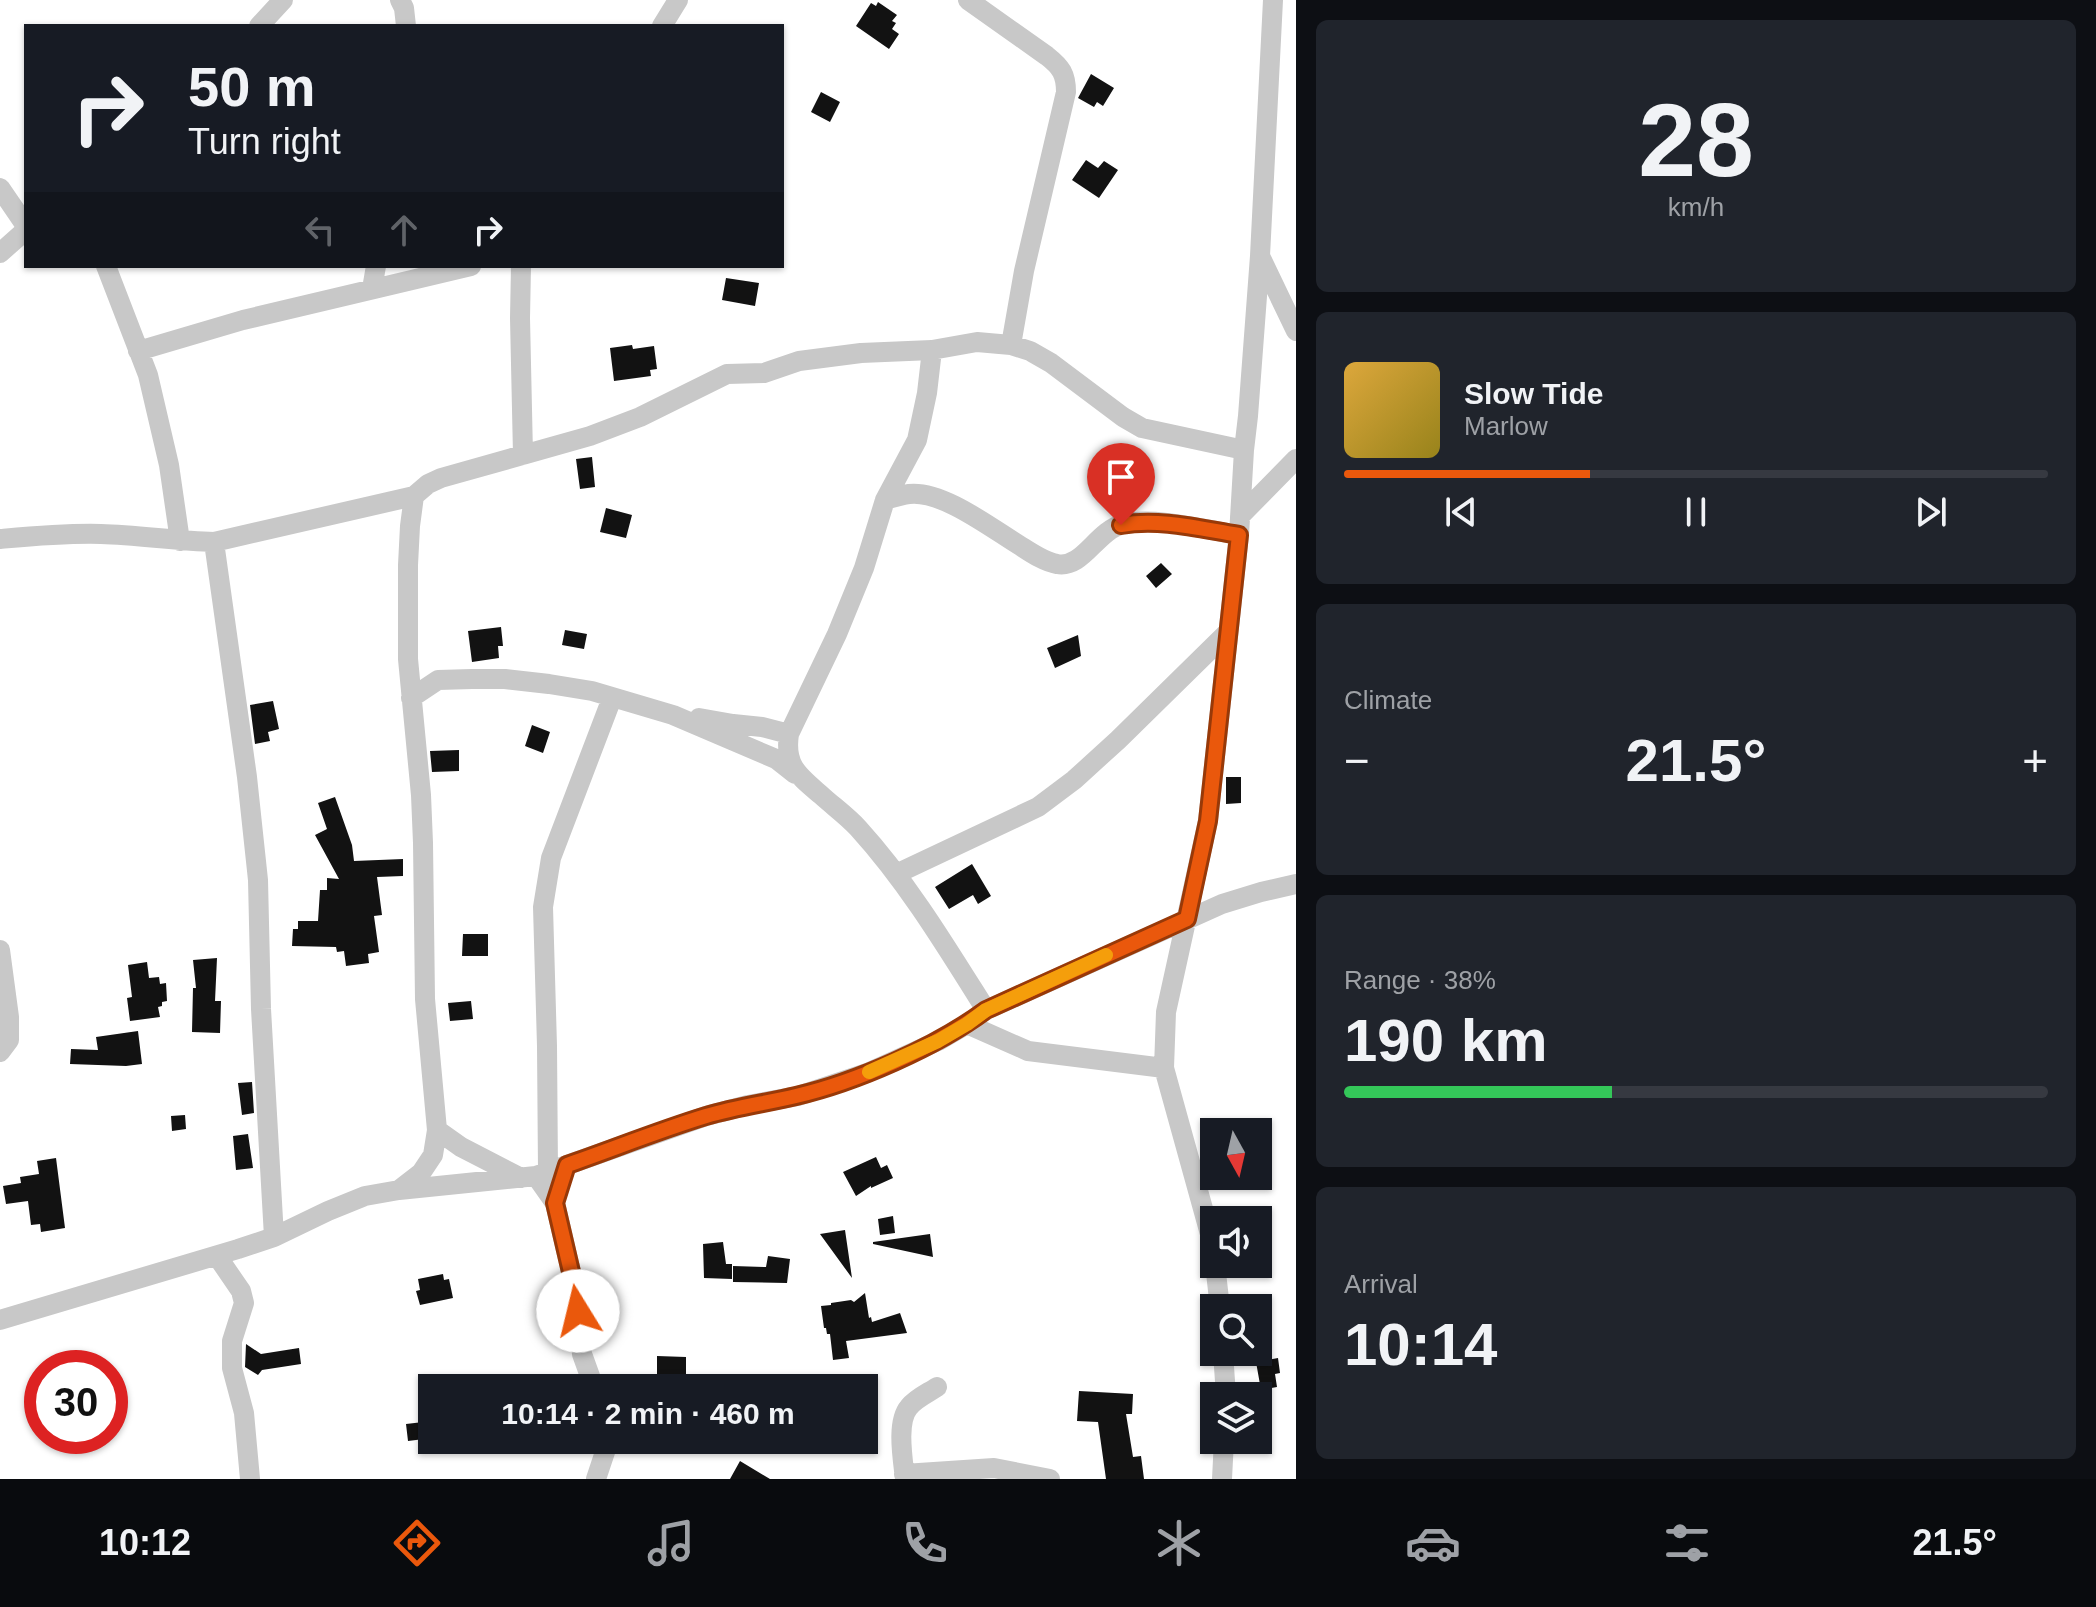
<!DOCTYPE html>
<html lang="en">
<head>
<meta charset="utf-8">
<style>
	body { margin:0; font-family:Helvetica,sans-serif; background:#20242c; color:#f1f3f6; height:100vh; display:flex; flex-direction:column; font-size:30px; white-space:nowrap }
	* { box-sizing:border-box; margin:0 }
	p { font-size:26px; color:#9ea1a6 }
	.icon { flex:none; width:44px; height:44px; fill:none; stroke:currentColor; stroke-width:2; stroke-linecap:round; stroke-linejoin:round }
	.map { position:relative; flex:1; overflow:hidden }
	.panel { display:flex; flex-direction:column; gap:20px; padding:20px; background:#0d0f14; width:800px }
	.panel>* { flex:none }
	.guide { position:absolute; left:24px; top:24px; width:760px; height:244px; border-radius:0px; box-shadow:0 2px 6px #0004; background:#171b24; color:#f1f3f6; overflow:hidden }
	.needle { width:52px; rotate:172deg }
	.tools { position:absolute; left:1200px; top:1118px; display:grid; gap:16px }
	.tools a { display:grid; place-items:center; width:72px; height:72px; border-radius:0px; background:#171b24; box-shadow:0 2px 6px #0004; font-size:40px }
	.speed { position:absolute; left:24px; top:1350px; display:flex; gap:16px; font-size:40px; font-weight:700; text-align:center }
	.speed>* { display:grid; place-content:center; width:104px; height:104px; border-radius:50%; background:#171b24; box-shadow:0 2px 6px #0004; line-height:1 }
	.speed .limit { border:12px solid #d22; background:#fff; color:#111 }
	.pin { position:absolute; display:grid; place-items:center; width:68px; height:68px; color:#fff; margin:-82px -34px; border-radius:50% 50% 50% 0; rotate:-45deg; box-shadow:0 0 8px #0007 }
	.pin .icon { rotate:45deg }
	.me { position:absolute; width:88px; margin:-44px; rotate:351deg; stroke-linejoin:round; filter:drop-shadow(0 0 6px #0008) }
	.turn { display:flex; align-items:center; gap:28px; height:168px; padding:0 32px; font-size:36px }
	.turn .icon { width:104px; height:104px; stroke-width:2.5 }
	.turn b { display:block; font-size:56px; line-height:68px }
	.lanes { display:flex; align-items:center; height:76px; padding:0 32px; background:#0003; justify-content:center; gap:40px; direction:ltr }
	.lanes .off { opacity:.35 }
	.big { font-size:60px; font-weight:700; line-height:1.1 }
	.panel .tile { flex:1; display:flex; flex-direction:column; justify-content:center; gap:12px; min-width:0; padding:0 28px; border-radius:12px; background:#20242c }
	.panel .dial { align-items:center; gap:0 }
	.dial b { font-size:104px; line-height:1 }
	.song { display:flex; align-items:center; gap:24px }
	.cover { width:96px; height:96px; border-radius:12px; background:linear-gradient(135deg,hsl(40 70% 55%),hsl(50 70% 35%)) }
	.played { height:8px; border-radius:4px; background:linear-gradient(90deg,#ea580c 35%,#363941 35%) }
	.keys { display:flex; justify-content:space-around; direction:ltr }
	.heat { display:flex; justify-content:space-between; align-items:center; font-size:44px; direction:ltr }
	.charge { height:12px; border-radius:6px; background:linear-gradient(90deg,#34c759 38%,#363941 0) }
	.trip { position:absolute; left:418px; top:1374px; width:460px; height:80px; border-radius:0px; background:#171b24; box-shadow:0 2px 6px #0004; font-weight:700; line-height:80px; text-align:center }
	.menu { display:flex; height:128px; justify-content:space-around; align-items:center; background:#090b0e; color:#9ea1a6 }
	.menu .icon { width:56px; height:56px }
	.menu .current { color:#ea580c }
	.menu b { font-size:36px; color:#f1f3f6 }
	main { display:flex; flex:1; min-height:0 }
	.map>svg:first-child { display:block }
	.building { fill:#121212 }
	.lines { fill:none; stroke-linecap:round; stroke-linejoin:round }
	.minor { stroke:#c8c8c8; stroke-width:20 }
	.route-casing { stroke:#983908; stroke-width:20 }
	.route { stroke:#ea580c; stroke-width:14 }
	.slow { stroke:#f59e0b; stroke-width:14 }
</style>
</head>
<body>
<main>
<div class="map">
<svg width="1296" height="1479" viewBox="0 0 1296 1479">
	<rect width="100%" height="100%" fill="#fff"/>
	<path class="building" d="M878 2 897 15 892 21 896 23 892 29 899 34 889 49 856 26 871 3 876 6Z
		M1091 74 1114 88 1103 106 1097 102 1094 107 1078 98Z
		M821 92 840 102 830 122 811 112Z
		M1086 160 1098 168 1104 161 1118 170 1099 198 1072 180Z
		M726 278 759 283 755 306 722 300Z
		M632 345 633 349 654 346 657 369 650 370 651 376 614 381 610 348Z
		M592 457 595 487 580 489 576 459Z
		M606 508 632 515 626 538 600 532Z
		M1161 563 1172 574 1156 588 1146 576Z
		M501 627 503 646H498L499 658 472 662 468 631Z
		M565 630 587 634 584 649 562 645Z
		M1078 635 1081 656 1055 668 1047 648Z
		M273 701 279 729 268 732 270 741 255 744 250 705Z
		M532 725 550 732 543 753 525 746Z
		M459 750V771L432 772 430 751Z
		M1226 777H1241V803L1226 804Z
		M335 797 352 845 354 861 403 859V876L377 877 382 915 374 916 379 952 368 954 369 963 346 966 344 951 337 952 336 947 292 946 293 929H298V921H318L320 890H327V878L339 879 315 835 327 829 318 803Z
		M972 864 991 896 978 904 973 895 949 909 935 887Z
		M463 934H488V956H462Z
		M217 958 215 1001H221L220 1033 192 1032 193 988H196L193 960Z
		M147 962 149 978 159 977 160 984 166 983 167 1001 162 1002V1006L158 1007 160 1017 130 1021 127 998 132 997 128 965Z
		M471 1001 473 1019 450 1021 448 1003Z
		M138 1031 142 1064 126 1066 70 1064 71 1049 98 1050 96 1037Z
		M252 1082 254 1113 242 1115 238 1083Z
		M185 1115 186 1129 172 1131 171 1116Z
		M248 1134 253 1168 236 1170 233 1136Z
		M876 1157 881 1168 887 1165 893 1178 871 1188V1186L856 1196 843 1172Z
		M56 1158 65 1228 41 1232 40 1224 31 1225 28 1201 6 1204 3 1186 21 1183 20 1177 39 1174 37 1161Z
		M893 1216 895 1233 880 1235 878 1219Z
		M845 1230 852 1278 820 1234Z
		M930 1234 933 1257 873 1244V1242Z
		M723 1242 726 1264H732V1279L704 1278 703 1244Z
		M768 1256 790 1259 787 1283 733 1282V1266L766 1267Z
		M443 1274 444 1280 449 1279 453 1298 420 1305 416 1291 420 1290 418 1279Z
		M865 1293 869 1318 871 1317 872 1322 900 1313 907 1333 846 1341 849 1358 833 1360 830 1334H827L826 1328H824L821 1306 831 1305V1303L851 1300 854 1302Z
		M246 1344 261 1354 299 1348 301 1364 262 1370 258 1375 245 1367Z
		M657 1356 686 1357V1375H657Z
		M1278 1358 1280 1373 1275 1374 1277 1387 1261 1390 1256 1362Z
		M1079 1391 1133 1394 1132 1414H1126L1133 1457 1141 1456 1144 1479H1106L1098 1422 1077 1421Z
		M432 1421V1438L408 1441 406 1424Z
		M740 1461 770 1479H730Z"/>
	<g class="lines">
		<path class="minor" d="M400 0 404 8 406 26
			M968 0 1047 56C1061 67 1066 74 1066 92L1024 271 1011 345
			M259 26 283 0
			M662 26 678 0
			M0 188 26 226
			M0 253 26 230
			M1260 256 1296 331
			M106 266 148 375 169 465 180 541
			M521 266 520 318 523 455
			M372 289 376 266
			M932 350 927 393 917 440 885 500 864 568 837 634 789 734C784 766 799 776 821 795 833 806 847 816 858 828 908 883 947 948 986 1010
			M138 351 243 320 471 266
			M885 500C892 498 901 495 909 494 942 490 991 528 1019 545 1030 552 1044 562 1057 564 1083 569 1096 531 1123 524 1153 516 1207 530 1239 535
			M1240 516 1296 459
			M0 539C34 536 66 533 101 534 139 535 176 541 214 542L414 496
			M214 542 247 777 258 880 261 1009 274 1237
			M411 698 438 680 472 679H505L549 684 592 691 673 715 776 759 795 774
			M699 718 733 724 762 727 789 734
			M896 874 1038 807 1074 780 1118 740 1228 632
			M0 950 9 1017V1040L0 1052
			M967 1024 1028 1051 1164 1068
			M437 1130 461 1147 521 1178
			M548 1172 547 1046 543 907 551 858 612 698
			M536 1176 555 1203 575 1289 582 1354 591 1379 597 1388
			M399 1190 421 1173 433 1155 437 1130 425 999 423 843 421 795 408 659V565L410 526 414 496 428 484 441 478 590 436 640 417 727 374 764 373 799 361 861 353 932 350 977 342 1011 345 1030 351 1051 363 1123 417 1142 428 1244 450
			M217 1256 241 1291 244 1303 232 1341V1368L244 1413 250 1479
			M1214 1259 1210 1234 1164 1068 1166 1012 1208 821 1239 535 1244 450 1248 416 1260 256 1273 0
			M1215 1264 1220 1308
			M0 1320 238 1249 274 1237 328 1211 365 1196 399 1190 536 1176 706 1116 748 1105 798 1096 867 1073 938 1041 967 1024 986 1010 1222 904 1261 892 1296 884
			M1223 1352 1226 1396
			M904 1474 994 1468 1050 1479
			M596 1479 609 1440
			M905 1479C903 1460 896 1422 909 1407 916 1398 928 1393 937 1387
			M1222 1479 1224 1440"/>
	</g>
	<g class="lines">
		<defs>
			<path id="route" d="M578 1311 575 1289 555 1203 567 1165C613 1149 660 1130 706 1116 736 1107 767 1103 796 1096 856 1082 936 1047 986 1010L1187 919 1208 821 1239 535C1201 529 1160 518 1121 525"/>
		</defs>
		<use href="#route" class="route-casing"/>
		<use href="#route" class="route"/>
		<path class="slow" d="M869 1072 938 1041 967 1024 986 1010 1106 955"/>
	</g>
</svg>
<div class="tools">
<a><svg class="needle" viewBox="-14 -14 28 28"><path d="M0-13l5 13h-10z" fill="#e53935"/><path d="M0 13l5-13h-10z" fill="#9ea1a6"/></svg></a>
<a><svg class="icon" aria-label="sound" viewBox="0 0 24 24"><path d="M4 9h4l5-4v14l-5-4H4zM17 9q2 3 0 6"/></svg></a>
<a><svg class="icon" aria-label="search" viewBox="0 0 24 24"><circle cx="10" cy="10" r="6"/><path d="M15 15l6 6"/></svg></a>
<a><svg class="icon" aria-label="layers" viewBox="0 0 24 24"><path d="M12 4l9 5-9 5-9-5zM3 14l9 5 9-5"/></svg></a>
</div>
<div class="speed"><div class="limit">30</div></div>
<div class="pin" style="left:1121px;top:525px;background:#d93025"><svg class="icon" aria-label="arrive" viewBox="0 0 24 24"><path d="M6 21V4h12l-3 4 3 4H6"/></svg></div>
<svg class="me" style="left:578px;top:1311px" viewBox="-20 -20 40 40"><circle r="19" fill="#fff"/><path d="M0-13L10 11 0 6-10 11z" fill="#ea580c"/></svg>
<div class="trip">10:14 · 2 min · 460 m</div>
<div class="guide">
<div class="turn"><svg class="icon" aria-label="right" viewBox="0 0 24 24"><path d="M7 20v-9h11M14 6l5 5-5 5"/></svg><div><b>50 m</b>Turn right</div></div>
<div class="lanes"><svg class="icon off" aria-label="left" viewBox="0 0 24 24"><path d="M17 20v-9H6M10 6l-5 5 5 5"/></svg><svg class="icon off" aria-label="ahead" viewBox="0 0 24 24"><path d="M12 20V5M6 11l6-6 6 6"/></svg><svg class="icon" aria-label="right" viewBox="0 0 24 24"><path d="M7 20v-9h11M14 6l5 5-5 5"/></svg></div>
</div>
</div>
<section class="panel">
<div class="tile dial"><b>28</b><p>km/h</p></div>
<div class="tile">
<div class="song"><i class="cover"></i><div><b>Slow Tide</b><p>Marlow</p></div></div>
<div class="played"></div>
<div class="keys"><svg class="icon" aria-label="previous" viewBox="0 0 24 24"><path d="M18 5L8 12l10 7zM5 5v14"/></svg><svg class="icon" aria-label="pause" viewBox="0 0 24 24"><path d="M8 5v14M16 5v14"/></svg><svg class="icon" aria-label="next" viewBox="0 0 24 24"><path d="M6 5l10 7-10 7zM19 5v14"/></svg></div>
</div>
<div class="tile"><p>Climate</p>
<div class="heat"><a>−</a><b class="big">21.5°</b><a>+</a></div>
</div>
<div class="tile"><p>Range · 38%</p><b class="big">190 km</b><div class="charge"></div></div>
<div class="tile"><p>Arrival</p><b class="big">10:14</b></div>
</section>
</main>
<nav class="menu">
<b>10:12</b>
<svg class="icon current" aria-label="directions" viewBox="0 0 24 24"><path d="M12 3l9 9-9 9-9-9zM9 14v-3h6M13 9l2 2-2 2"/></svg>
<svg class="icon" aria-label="music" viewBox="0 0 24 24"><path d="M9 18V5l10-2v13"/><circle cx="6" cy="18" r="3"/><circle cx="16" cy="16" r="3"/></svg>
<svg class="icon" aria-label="phone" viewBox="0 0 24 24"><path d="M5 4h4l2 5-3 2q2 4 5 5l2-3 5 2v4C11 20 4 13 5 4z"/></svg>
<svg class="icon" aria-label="climate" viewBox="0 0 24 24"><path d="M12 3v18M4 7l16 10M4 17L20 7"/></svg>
<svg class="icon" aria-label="car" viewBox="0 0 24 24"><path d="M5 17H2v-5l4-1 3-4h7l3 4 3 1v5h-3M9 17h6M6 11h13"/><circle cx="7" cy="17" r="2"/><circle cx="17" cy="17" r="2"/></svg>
<svg class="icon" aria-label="filters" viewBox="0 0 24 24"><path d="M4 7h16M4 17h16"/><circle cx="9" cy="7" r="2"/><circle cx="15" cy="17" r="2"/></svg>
<b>21.5°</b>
</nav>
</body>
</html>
